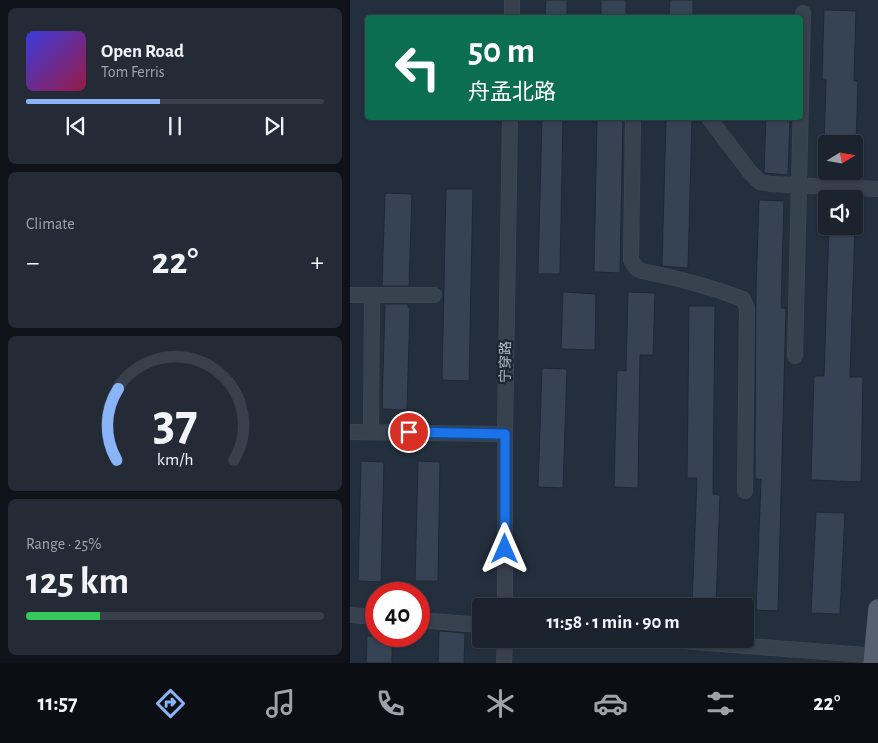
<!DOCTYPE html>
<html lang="en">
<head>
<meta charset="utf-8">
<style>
	body { margin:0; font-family:"Alegreya Sans","Noto Sans SC",sans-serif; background:#242b36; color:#f1f3f6; height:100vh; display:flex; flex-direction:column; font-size:19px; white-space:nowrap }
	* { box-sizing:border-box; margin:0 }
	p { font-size:16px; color:#a0a4aa }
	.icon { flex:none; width:28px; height:28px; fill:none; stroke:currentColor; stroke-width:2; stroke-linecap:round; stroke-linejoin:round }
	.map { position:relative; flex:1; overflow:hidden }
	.panel { display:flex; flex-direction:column; gap:8px; padding:8px; background:#0f1319; width:350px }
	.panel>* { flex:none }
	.guide { position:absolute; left:15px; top:15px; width:438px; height:105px; border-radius:5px; box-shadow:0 1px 4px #0004,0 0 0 1px #39404a; background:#0b6e4f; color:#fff; overflow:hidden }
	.needle { width:32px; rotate:79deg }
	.buttons { position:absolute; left:468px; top:135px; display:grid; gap:10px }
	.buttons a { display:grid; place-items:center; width:45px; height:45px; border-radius:5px; background:#1b232e; box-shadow:0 1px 4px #0004,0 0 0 1px #39404a; font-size:25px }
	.speed { position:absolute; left:15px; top:582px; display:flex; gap:10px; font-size:25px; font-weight:700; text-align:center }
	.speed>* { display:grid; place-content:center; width:65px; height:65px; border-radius:50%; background:#1b232e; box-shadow:0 1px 4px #0004,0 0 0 1px #39404a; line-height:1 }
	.speed .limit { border:8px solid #d22; background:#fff; color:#111 }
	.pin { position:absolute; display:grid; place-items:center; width:42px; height:42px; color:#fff; margin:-21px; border:2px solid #fff; border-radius:50%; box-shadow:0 1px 5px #0007 }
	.me { position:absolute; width:55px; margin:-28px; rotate:0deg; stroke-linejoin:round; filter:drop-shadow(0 0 4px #0008) }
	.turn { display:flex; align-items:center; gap:18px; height:105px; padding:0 20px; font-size:22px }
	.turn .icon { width:65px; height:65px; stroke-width:2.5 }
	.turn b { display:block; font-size:35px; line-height:42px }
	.big { font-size:38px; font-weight:700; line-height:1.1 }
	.panel .card { flex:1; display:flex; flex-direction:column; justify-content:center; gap:8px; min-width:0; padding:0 18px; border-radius:8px; background:#242b36 }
	.panel .dial { align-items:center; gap:0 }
	.dial svg { height:130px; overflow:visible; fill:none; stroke:#39404a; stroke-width:7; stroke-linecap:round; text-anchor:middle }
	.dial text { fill:#f1f3f6; stroke:none }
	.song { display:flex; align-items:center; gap:15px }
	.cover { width:60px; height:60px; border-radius:8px; background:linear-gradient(135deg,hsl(240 70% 55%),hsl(340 70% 35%)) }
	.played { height:5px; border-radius:2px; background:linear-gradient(90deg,#8ab4f8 45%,#39404a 45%) }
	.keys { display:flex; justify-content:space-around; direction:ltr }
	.heat { display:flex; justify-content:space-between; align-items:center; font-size:28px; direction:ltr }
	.charge { height:8px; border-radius:4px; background:linear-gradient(90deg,#34c759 25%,#39404a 0) }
	.trip { position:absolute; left:122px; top:598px; width:282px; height:50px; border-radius:5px; background:#1b232e; box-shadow:0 1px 4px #0004,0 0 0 1px #39404a; font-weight:700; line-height:50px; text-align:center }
	.tabs { display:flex; height:80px; justify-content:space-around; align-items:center; background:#0b0e12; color:#a0a4aa }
	.tabs .icon { width:35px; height:35px }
	.tabs .current { color:#8ab4f8 }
	.tabs b { font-size:22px; color:#f1f3f6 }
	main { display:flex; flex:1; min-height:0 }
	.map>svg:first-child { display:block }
	.building { fill:#364354; stroke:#1f2835 }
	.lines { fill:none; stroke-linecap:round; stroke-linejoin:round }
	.minor-casing { stroke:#414a57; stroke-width:16 }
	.major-casing { stroke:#414a57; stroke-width:20 }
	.minor { stroke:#38414e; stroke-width:15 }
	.major { stroke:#56606e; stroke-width:19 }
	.route-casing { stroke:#114b97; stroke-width:12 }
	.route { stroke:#1a73e8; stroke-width:9 }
	.labels { text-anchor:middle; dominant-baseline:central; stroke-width:5; stroke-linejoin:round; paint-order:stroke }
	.street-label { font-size:14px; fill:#b4bcc9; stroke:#1d2633 }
</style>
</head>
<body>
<main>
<section class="panel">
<div class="card">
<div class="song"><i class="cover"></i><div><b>Open Road</b><p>Tom Ferris</p></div></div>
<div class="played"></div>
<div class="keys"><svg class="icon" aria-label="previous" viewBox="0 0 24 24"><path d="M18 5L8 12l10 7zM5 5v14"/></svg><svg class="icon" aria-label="pause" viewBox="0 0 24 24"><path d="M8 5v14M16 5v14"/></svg><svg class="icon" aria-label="next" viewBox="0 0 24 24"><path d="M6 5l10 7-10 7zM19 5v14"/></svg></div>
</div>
<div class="card"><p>Climate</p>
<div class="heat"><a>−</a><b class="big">22°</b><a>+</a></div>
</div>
<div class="card dial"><svg viewBox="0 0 100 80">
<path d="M14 69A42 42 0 1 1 86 69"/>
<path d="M14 69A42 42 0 0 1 15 25" stroke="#8ab4f8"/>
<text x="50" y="56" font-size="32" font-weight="700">37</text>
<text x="50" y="72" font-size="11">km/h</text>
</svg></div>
<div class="card"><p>Range · 25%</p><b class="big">125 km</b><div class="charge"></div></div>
</section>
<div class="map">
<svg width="528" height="663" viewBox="0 0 528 663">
	<rect width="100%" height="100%" fill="#242f3e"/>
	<path class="building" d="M196 0H217V18H195Z
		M251 0H276V18H251Z
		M320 0H343V18H319Z
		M474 10 506 11 504 81H508L506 144H474L476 80H472Z
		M192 118H213L210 274H188Z
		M247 118H273L270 273 244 272Z
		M416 118H440L438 175 414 173Z
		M316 119 342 120 338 268 312 266Z
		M96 189H123L119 381 92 380Z
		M35 193 62 194 59 286H32Z
		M409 200 434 201 431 308H436L428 611 406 610 411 479H405L406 290Z
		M479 226H505L500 377H513L511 482 461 480 464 376H474Z
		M213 292 246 294 245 350 211 349Z
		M278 292 305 293 303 355H290L288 488 264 487 267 370 276 371Z
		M35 304H58V307H60L57 410 32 409Z
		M339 306H365L363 494 370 495 366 606H342L347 478H337Z
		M192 368 217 369 213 488 188 487Z
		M11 461 34 462 31 582 8 581Z
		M68 461 90 462 88 581H65Z
		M466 512 495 513 490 614 461 613Z
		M89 631 115 633 114 663H88Z
		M17 636H42V663H16Z"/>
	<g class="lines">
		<defs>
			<path id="minor" d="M162 18V0
				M283 118 281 260 286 268 292 271C328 278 359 286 393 299L397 308 395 491
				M359 118 400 172 410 182 421 184 528 189
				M0 295H84
				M445 356 453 13
				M0 432 155 434
				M21 432 22 295
				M155 606V434L160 118
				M0 615 26 617
				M69 620 131 625
				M306 639 528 656
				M154 663 155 639"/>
			<path id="major" d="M523 663 528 609"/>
		</defs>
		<use href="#minor" class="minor-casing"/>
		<use href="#major" class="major-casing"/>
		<use href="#minor" class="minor"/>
		<use href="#major" class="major"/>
	</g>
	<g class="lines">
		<defs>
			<path id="route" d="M59 432 155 434V549"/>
		</defs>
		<use href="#route" class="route-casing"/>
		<use href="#route" class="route"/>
	</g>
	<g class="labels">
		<g class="street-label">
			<text transform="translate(156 362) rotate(-89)">宁穿路</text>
		</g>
	</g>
</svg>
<div class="buttons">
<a><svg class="needle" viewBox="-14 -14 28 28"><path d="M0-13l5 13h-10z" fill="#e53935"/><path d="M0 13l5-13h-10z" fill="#a0a4aa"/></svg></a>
<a><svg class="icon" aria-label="sound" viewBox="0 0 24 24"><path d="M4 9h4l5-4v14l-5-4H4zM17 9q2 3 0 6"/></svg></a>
</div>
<div class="speed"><div class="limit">40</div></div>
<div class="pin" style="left:59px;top:432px;background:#d93025"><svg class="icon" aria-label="arrive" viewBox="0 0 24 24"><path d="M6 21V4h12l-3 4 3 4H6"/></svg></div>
<svg class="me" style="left:155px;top:549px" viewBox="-20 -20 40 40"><path d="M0-17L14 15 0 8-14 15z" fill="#1a73e8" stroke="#fff" stroke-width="4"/></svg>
<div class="trip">11:58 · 1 min · 90 m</div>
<div class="guide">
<div class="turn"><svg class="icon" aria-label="left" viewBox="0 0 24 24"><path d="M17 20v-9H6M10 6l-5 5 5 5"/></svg><div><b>50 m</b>舟孟北路</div></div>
</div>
</div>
</main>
<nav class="tabs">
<b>11:57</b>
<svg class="icon current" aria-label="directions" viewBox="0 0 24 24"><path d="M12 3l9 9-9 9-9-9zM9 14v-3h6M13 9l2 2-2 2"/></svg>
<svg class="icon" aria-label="music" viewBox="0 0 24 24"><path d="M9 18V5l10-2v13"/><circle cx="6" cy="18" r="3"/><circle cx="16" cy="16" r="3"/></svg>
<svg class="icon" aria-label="phone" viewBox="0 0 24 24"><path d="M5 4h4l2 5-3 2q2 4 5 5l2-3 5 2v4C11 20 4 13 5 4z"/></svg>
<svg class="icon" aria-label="climate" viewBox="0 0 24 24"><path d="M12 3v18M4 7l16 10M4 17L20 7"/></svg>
<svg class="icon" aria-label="car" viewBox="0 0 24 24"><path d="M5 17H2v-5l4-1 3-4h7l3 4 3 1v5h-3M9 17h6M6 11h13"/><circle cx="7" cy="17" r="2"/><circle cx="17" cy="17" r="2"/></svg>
<svg class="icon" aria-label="filters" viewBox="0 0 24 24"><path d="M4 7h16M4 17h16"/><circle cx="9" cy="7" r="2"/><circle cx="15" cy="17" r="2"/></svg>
<b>22°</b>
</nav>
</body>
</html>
